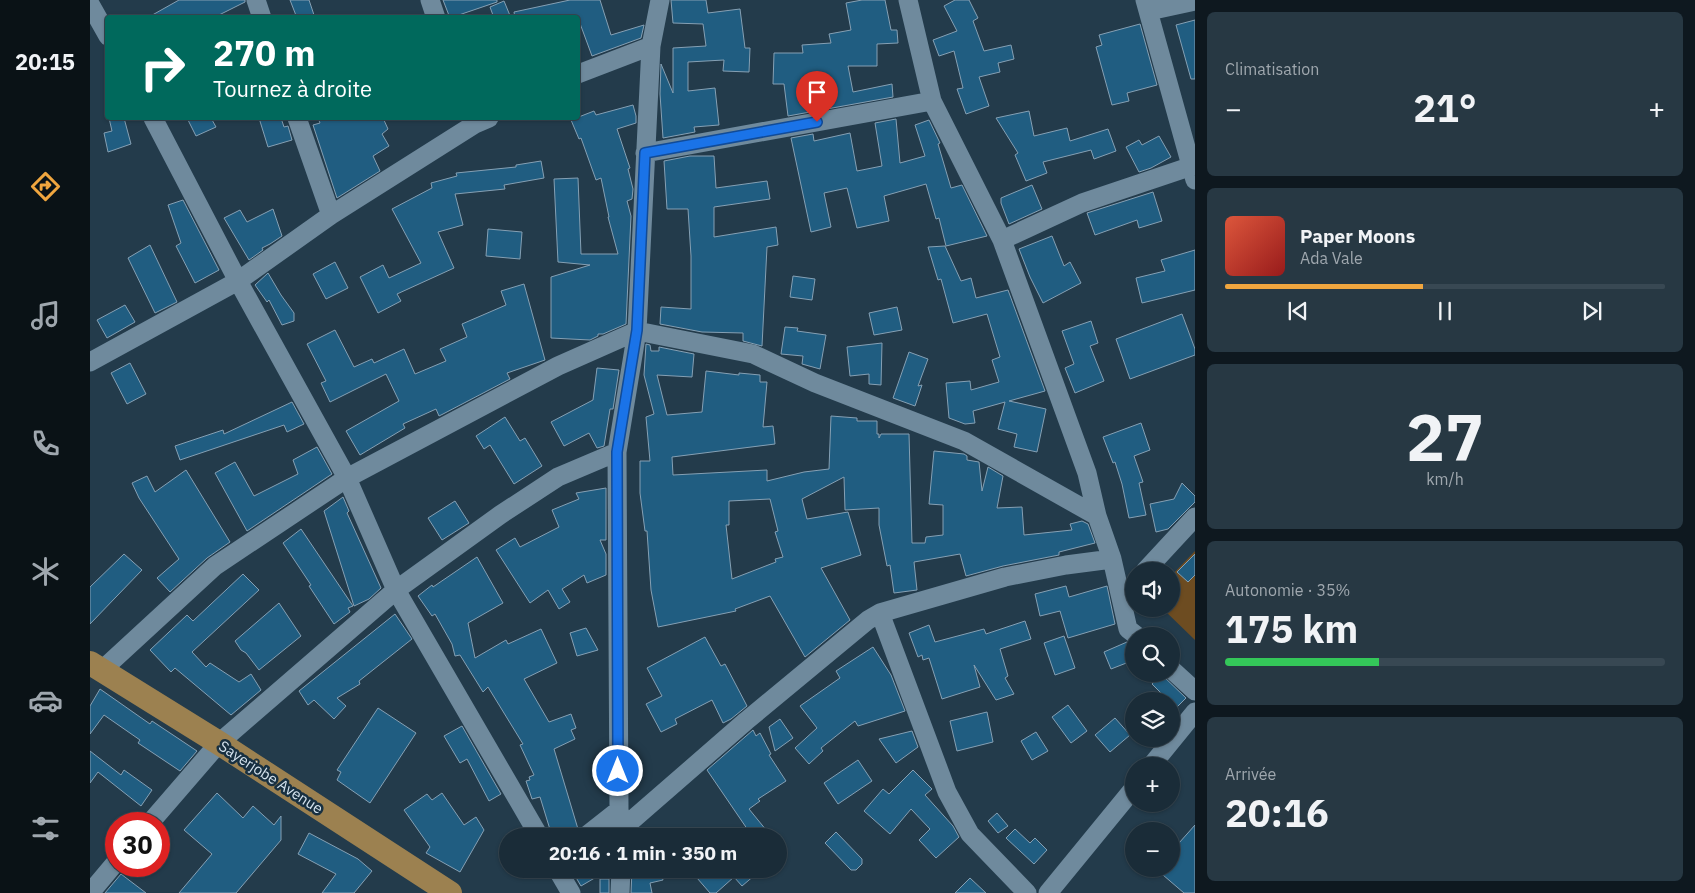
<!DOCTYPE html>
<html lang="fr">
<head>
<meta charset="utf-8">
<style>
	body { margin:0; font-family:"IBM Plex Sans",sans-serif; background:#273843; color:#f1f3f6; height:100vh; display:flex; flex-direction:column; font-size:19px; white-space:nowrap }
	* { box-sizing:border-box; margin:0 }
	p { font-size:16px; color:#9fa7ae }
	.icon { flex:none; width:28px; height:28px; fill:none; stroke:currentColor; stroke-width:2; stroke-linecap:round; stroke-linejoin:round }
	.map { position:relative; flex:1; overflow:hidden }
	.side { display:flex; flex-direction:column; gap:12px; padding:12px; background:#0e181f; width:500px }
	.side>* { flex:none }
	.guide { position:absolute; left:15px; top:15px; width:475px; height:105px; border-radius:5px; box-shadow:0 1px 4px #0004,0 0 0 1px #384853; background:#00695c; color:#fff; overflow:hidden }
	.tools { position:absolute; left:1035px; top:562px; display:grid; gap:10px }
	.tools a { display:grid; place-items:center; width:55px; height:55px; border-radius:50%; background:#1a2c38; box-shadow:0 1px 4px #0004,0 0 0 1px #384853; font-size:25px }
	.speed { position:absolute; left:15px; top:812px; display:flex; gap:10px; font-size:25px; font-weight:700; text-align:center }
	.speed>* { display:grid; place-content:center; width:65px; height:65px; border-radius:50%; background:#1a2c38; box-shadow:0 1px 4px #0004,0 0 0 1px #384853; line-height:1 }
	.speed .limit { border:8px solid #d22; background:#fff; color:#111 }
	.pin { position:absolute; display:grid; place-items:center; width:42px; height:42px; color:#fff; margin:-51px -21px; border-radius:50% 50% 50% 0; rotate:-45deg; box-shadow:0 0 5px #0007 }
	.pin .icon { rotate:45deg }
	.me { position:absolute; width:55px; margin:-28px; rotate:0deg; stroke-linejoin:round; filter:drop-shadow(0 0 4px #0008) }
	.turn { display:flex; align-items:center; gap:18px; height:105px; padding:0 25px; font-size:22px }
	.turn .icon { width:65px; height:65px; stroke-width:2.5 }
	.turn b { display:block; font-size:35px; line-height:42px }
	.big { font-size:38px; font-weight:800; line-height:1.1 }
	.side .tile { flex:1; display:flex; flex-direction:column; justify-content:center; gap:8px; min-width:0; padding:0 18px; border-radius:8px; background:#273843 }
	.side .dial { align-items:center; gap:0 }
	.dial b { font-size:65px; line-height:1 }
	.song { display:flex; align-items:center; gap:15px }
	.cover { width:60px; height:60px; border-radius:8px; background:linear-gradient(135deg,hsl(10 70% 55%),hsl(0 70% 35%)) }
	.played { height:5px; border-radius:2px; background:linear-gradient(90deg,#f0a63f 45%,#384853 45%) }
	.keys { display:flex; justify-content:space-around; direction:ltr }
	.heat { display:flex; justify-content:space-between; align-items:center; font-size:28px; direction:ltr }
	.charge { height:8px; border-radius:4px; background:linear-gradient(90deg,#34c759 35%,#384853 0) }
	.trip { position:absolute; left:409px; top:828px; width:288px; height:50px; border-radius:25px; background:#1a2c38; box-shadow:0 1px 4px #0004,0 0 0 1px #384853; font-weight:800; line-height:50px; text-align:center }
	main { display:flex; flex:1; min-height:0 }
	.tabs { display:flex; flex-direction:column; width:90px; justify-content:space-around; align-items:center; background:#0a1216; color:#9fa7ae }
	.tabs .icon { width:35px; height:35px }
	.tabs .current { color:#f0a63f }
	.tabs b { font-size:22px; color:#f1f3f6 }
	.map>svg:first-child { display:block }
	.green { fill:#6d4c21 }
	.building { fill:#205d81; stroke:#85a0b4; fill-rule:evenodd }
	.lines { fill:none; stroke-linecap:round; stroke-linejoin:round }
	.minor { stroke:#6f8a9d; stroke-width:19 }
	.major { stroke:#9c8150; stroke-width:24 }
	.route-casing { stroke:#114b97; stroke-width:12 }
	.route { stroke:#1a73e8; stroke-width:9 }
	.labels { text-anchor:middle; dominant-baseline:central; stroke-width:5; stroke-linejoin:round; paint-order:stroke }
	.street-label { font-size:15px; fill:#d5e3ee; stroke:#183041 }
</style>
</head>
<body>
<main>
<nav class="tabs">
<b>20:15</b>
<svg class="icon current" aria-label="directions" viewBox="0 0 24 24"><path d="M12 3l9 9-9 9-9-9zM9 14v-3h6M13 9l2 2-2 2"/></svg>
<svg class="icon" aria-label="music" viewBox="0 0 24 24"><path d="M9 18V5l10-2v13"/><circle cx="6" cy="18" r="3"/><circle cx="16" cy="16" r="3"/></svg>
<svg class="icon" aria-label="phone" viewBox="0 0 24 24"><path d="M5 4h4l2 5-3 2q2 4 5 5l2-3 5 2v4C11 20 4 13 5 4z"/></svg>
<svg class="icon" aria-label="climate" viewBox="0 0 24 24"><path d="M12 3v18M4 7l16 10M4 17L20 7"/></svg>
<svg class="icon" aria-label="car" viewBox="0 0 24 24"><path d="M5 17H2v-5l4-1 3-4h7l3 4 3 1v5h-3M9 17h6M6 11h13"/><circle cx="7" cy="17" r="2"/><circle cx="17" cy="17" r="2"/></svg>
<svg class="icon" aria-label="filters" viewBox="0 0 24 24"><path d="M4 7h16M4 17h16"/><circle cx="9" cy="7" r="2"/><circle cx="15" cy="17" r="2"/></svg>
</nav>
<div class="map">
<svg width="1105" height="893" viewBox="0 0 1105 893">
	<rect width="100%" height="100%" fill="#233b4b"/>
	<path class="green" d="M1105 551V640L1073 609H1081V576Z"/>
	<path class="building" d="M89 0H155V2L123 18H57Z
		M200 0H219L225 18H207Z
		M353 0H407V2L360 18Z
		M480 0H510L521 35 554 25 551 38 502 56 488 18H425L424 12Z
		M581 0H616L618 13 650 9 655 48H660L659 72 633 71 634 60 598 62V91L625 88 629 125 604 127 605 132 573 138 570 94 571 64 583 93V48L616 46 613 24 583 23Z
		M772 0H795L801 30H807L808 43 787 44V66H758L763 92 802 84 803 97 698 116 694 84H683L684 53H713L712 45 741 43 739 34 761 30 756 3Z
		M865 0H879L888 18 883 21 894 51 921 45 924 59 908 63 910 72 889 77 899 106 876 114 867 89 873 88 864 51 849 56 843 40 867 31 854 6Z
		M414 1 421 18H404L400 7Z
		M1105 20V79H1101L1086 25Z
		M1050 24 1067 85 1037 93 1039 101 1022 105 1006 47 1012 45 1009 35Z
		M543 105 546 116V123L527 129 540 168 538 169 543 189 542 199 537 201 541 216 536 324 513 334H508V336L500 340 461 338V277L500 265 468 262 464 179 488 178 491 254H528L518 217H519L511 178 506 180 491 138 489 139 481 120 504 111 506 115Z
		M939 111 944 136 977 128 980 141 1018 129 1026 151 1004 159 1001 150 953 162 957 173 936 181 925 155 928 153 906 118Z
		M19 118H34L41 144 18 152 14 133 22 131Z
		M97 118H121L126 127 106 136Z
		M169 118H191L194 127 198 126 202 140 178 147Z
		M228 118H293L298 129 292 134 299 146 283 156 290 171 247 198 223 125 230 123Z
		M806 119 810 163 835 156 825 125 839 120 850 143 848 144 861 188 872 185 897 236 856 246 849 218 846 219 836 184 794 196 799 221 767 228 757 188 734 193 741 227 721 232 701 138 723 134 724 141 760 133 767 171 792 166 785 123Z
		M1069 136 1081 157 1061 168 1049 172 1036 147 1049 140 1052 145Z
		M600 156H624L626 188 677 181 680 199 624 207V237L686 227 688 245 677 247 672 346 653 341V333L612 332 570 324 571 307 601 309V256L598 209H577L574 161Z
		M451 161 454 178 414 185 415 189 365 194 373 225 348 232 364 268 307 294 311 301 288 313 270 277 293 265 299 278 331 263 302 209 342 188 341 183 367 176 366 173 426 167V165Z
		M942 185 952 209 919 224 911 203V198Z
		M1063 192 1072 221 1049 228 1047 220 1005 235 997 213Z
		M93 200 129 270 105 283 86 246 91 243 78 205Z
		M183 209 192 236 180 244 172 248 173 250 159 260 134 218 150 210 157 222Z
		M398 229 432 232 430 259 396 256Z
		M962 236 974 266 980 262 991 283 953 303 940 277 929 249Z
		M60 245 87 302 65 313 38 258Z
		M855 246 871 281 881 278 886 298 918 290 955 391 919 401 956 409 947 452 924 447 927 434 908 429 915 402 883 411 885 423 875 424 859 418 856 383 880 381 881 390 909 382 902 360 910 357 897 314 863 323 851 279 848 280 838 247Z
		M1105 250V290L1052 303 1046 278 1075 271 1071 260Z
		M245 262 258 288 236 299 223 274Z
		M178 273 191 295 204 313V321L192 325 179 300 177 302 165 285Z
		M703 276 725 279 722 300 700 297Z
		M434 284 455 360 417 373 420 379 353 414 349 416 346 409 313 424 315 428 270 455 256 431 309 401 296 374 240 402 231 383 236 381 217 344 245 330 264 367 282 359 284 363 314 349 325 374 356 361 350 349 377 337 372 324 416 305 411 291Z
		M35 305 45 322 17 338 7 320Z
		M807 307 812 330 784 335 779 313Z
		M1092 314 1105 349V355L1040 379 1026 339Z
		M1001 321 1008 343 1000 346 1014 381 985 393 975 368 984 364 972 331Z
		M695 327 708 328 707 331 736 335 730 369 712 364 713 356 691 354Z
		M792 343 791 385 779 384V374L760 376 757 347Z
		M556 344 560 345 561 351H569V347L604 354 602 377 567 375 577 415 612 412 616 371 649 375V373L670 375V382H677L673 427 683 426 685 444 582 457 583 475 677 470V481L714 472 739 469 741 416 767 418V421H787V434H789V438L791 434H819L822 543H835L836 537 853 535V505L839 504 844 451 874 454 877 456V460L889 462 892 491 898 467 913 476 907 508 932 507 934 535 982 530 980 524 992 521 998 524 1005 543 969 552V555L913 566 876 576 870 554 824 562 827 590 804 593 800 565 797 566 789 525V508L755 510 754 477 712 499 717 519 758 512 771 555 731 568 760 620 715 657 680 596 645 609 646 611 568 627 561 590 557 531H555L550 493V461H560L556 417 564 414 554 375ZM680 499 688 531 685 532 693 557 685 559 686 562 642 579 636 525H639V501Z
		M819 352 838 359 828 386 832 385 825 406 803 398Z
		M40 363 56 394 37 404 21 373Z
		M507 368 529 370 523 409H520L514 446 507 448 499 433 474 446 461 422 503 400Z
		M202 402 214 424 197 432 194 425 90 460 85 446 133 430 134 434Z
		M415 417 430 441 435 438 452 466 424 484 400 445 394 449 386 436Z
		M1051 423 1060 450 1044 456 1053 482 1049 483 1056 515 1039 518 1032 484 1025 462 1023 463 1013 437Z
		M227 447 242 474 157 531 125 473 145 462 164 496 208 474 203 460Z
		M96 470 140 542 117 558 80 592 67 578 89 559 49 498 42 483 57 476 65 492Z
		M1092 483 1105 496V502L1078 529 1066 532 1060 504 1084 499Z
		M516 488V540H510L516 554V575L497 583 494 575 472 589 480 602 469 609 458 590 440 603 406 550 425 538 430 547 469 527 462 510 489 499 486 493Z
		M253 497 259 511 257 513 291 588 279 599 264 606 234 511Z
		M365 501 379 523 352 540 338 518Z
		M211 529 263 606 258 608 260 612 244 624 219 586 221 585 193 543Z
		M34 554 52 570 0 624V587Z
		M1105 554V575L1098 582 1087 572Z
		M387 557 413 603 378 623 385 658 416 640 418 644 451 629 467 663 434 679 459 722 481 714 486 728 481 730 485 739 464 749 488 829 462 836 450 797 442 799 436 781 440 780 439 777 444 775 430 745 433 744 398 687 393 692 370 655 365 656 362 644 345 614 342 616 328 596 342 585 343 587Z
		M153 574 169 590 102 652 116 667 120 663 149 682 161 674 171 690 141 715 85 668 81 672 60 650 97 615 103 621Z
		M976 586 979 597 1017 586 1025 624 978 638 970 611 950 616 945 594Z
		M189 603 211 636 169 670 156 653 151 650 145 641Z
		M305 614 322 639 269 681 270 684 247 698 256 706 244 719 224 700 218 705 209 691Z
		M935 621 941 639 910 649 918 676 915 678 924 694 906 700 884 665 890 687 852 699 839 658 833 660 832 655 828 657 819 633 839 625 845 642 894 629 896 634Z
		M496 628 508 650 487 656 480 633Z
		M974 636 985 668 965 675 954 643Z
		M615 637 631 666 635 664 657 706 641 719 633 723 622 700 585 719 587 724 571 732 556 704 572 696 557 668Z
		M1037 642 1042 646 1044 651V660L1021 669 1014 652Z
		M783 647 801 675 815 711 768 726 765 721 731 748 733 751 719 764 705 748 727 728 710 706 750 678 746 671Z
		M1071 674 1096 698 1086 708 1062 684Z
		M10 689 60 724 62 721 107 751 90 771 48 743 50 740 14 715 0 734V706Z
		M978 705 997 731 981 743 962 717Z
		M288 708 326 733 280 803 247 780 251 772 247 770Z
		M897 712 903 742 867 751 860 721Z
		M1025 718 1040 735 1020 752 1005 735Z
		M690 719 703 738 685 751 679 727Z
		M372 726 411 794 399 801 377 759 370 763 354 736Z
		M663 730 666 736 670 733 681 754 679 755 696 781 668 799 670 801 659 809 681 836H662L617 770Z
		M822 731 828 747 806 763 789 739Z
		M946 732 958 751 942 760 931 741Z
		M0 751 31 775 34 770 62 790 51 806 8 772 0 783Z
		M768 760 782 781 748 804 734 783Z
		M823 770 842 789 835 795 863 826 869 837 846 858 829 840 840 829 821 809 800 834 774 811 793 789 799 794Z
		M127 793 153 818 163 806 184 825 191 816V840L146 893H89L122 854 94 830Z
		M352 793 374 825 386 817 394 830 370 872 336 853 340 847 314 810 337 794 342 800Z
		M907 813 918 826 908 833 898 821Z
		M1105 825V893H1094L1066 869H1081V852Z
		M925 829 940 843 945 838 957 850 944 864 916 838Z
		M746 832 772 859V864L766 870H761L735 843Z
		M219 833 268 859 282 871 264 893H232L246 874 208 854Z
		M481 869H520L491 886Z
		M542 869H570L573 880 560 883 562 893H541Z
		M619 869H672L652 886 644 877 626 893H620L607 878Z
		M31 874 56 893H15Z
		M880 878 896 893H865Z
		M510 879H519V893H510Z"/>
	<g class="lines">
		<path class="minor" d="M166 0 172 18
			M340 0 346 18
			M818 0 842 101 912 240 997 473 1007 516 1022 559 1038 629 1047 636
			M1055 0 1105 180
			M0 4 18 36
			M1059 11 1105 1
			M488 74 561 46
			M63 118 148 281 257 478 306 590 449 836
			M207 118 241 215
			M555 153 842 101
			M912 240 992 203 1105 165
			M0 362 148 281 241 215 385 124 399 118
			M527 452 529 810 533 828V836
			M1055 571 1105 517
			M790 613 857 792 880 834 937 893
			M1081 669 1105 691
			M11 671 125 566 257 478 468 366 547 331 663 354 725 383 874 441 1007 516
			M1061 766 1105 712
			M59 824 129 743 306 590 410 515 468 477 527 452 547 331 561 46 570 0
			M533 828 656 721 778 620 790 613 915 577 976 565 1022 559
			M496 836 529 810
			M467 869 481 893
			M0 893 26 862
			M530 893 531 869
			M958 893 1044 788"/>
		<path class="major" d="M0 663 129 743 360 893"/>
	</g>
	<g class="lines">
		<defs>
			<path id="route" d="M528 771 527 452 547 330 555 153 727 122"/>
		</defs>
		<use href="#route" class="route-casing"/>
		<use href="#route" class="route"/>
	</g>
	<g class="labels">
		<g class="street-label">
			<text transform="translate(181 777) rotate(33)">Sayerjobe Avenue</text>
		</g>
	</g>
</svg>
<div class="tools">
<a><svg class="icon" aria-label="sound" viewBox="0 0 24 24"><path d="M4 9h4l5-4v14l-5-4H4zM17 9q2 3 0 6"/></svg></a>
<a><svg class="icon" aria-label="search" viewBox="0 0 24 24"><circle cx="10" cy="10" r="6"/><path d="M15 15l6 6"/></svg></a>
<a><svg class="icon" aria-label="layers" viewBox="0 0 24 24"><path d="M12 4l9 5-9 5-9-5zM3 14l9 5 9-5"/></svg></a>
<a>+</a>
<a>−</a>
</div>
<div class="speed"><div class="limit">30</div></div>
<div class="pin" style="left:727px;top:122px;background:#d93025"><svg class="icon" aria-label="arrive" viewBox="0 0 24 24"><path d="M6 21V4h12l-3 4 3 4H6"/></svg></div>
<svg class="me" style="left:528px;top:771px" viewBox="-20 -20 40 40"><circle r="17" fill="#1a73e8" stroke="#fff" stroke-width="3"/><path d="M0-11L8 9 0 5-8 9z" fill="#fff"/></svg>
<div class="trip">20:16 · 1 min · 350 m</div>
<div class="guide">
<div class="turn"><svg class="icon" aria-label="right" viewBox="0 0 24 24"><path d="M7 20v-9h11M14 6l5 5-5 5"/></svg><div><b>270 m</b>Tournez à droite</div></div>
</div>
</div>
<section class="side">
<div class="tile"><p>Climatisation</p>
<div class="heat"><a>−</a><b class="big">21°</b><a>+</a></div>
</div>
<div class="tile">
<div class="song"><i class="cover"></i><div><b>Paper Moons</b><p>Ada Vale</p></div></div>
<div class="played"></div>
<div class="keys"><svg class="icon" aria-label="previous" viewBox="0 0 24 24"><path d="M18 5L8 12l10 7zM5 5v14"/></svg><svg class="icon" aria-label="pause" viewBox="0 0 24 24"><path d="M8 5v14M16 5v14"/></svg><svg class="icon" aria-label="next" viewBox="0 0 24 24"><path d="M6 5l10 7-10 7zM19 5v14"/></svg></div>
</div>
<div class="tile dial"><b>27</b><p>km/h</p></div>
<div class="tile"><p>Autonomie · 35%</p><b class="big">175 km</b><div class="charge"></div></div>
<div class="tile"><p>Arrivée</p><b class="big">20:16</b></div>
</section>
</main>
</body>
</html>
